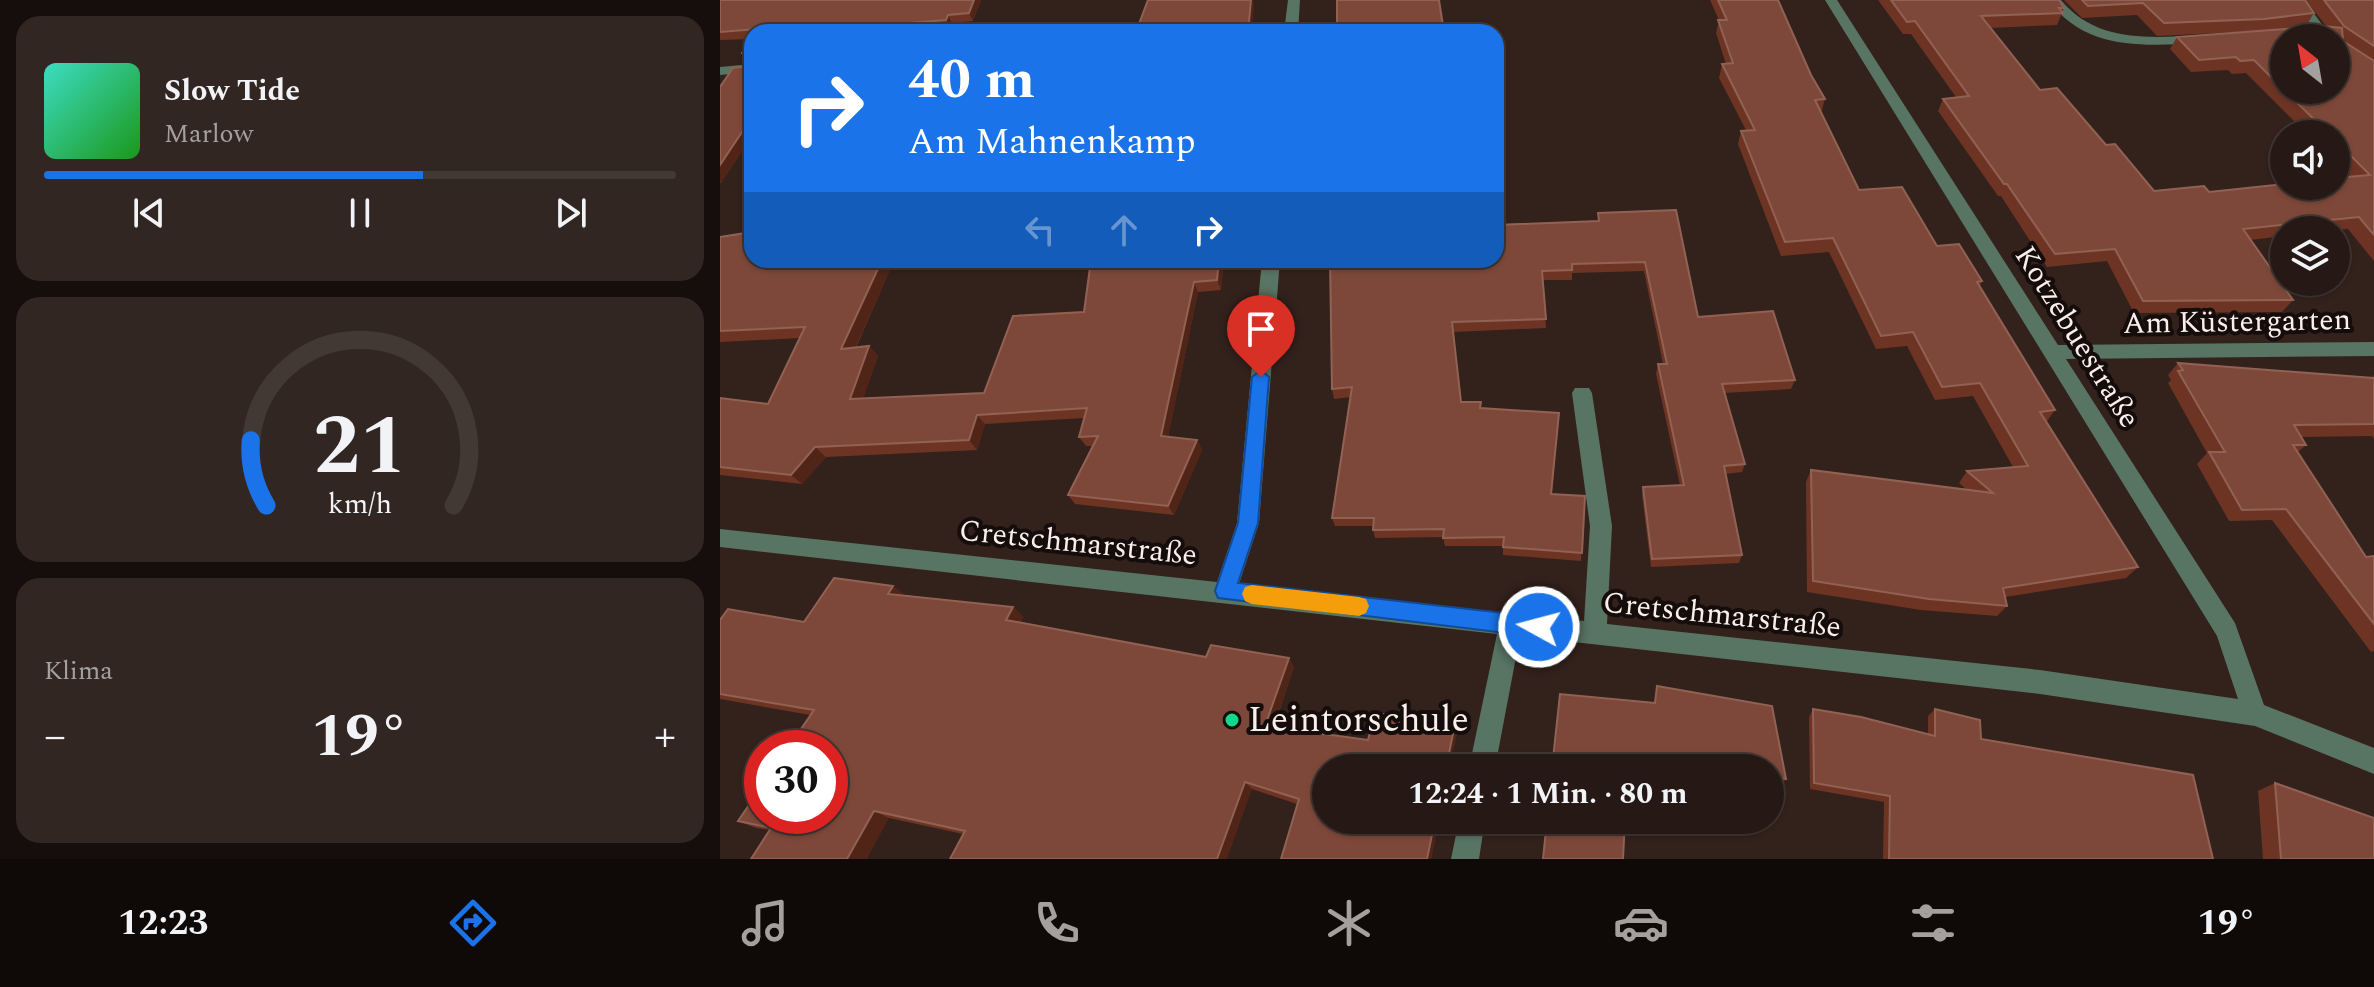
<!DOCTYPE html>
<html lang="de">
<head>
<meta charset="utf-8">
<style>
	body { margin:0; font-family:Spectral,serif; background:#322622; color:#f1f3f6; height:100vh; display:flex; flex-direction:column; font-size:30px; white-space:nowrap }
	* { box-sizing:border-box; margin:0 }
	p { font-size:26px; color:#a4a0a0 }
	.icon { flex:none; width:44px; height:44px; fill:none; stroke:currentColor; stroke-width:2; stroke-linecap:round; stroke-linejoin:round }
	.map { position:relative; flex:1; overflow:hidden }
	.panel { display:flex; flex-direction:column; gap:16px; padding:16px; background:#150e0c; width:720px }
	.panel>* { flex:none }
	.hud { position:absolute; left:24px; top:24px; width:760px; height:244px; border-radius:24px; box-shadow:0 2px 6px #0004,0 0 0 2px #423834; background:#1a73e8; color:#fff; overflow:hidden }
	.needle { width:52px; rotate:329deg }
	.controls { position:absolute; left:1550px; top:24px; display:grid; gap:16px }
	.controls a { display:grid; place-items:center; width:80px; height:80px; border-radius:50%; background:#261915; box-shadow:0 2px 6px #0004,0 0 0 2px #423834; font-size:40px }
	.speed { position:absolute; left:24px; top:730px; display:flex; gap:16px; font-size:40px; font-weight:700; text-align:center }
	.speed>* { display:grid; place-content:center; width:104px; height:104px; border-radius:50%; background:#261915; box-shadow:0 2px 6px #0004,0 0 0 2px #423834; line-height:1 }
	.speed .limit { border:12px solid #d22; background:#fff; color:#111 }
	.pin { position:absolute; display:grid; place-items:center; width:68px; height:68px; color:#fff; margin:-82px -34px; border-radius:50% 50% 50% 0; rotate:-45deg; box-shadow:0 0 8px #0007 }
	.pin .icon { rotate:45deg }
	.me { position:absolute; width:88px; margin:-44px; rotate:277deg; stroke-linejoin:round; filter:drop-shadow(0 0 6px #0008) }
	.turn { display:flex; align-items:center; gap:28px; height:168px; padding:0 32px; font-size:36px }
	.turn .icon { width:104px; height:104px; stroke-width:2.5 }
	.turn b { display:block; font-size:56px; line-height:68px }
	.lanes { display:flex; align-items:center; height:76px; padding:0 32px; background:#0003; justify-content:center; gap:40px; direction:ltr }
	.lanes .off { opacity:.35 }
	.big { font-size:60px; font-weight:700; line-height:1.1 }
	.panel .card { flex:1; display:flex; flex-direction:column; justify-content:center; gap:12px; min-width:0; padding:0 28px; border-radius:24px; background:#322622 }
	.panel .dial { align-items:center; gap:0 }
	.dial svg { height:208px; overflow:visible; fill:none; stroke:#423834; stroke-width:7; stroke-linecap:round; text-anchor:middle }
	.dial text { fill:#f1f3f6; stroke:none }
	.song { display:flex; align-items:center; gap:24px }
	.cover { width:96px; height:96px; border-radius:12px; background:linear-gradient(135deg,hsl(170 70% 55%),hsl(120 70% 35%)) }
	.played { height:8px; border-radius:4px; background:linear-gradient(90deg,#1a73e8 60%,#423834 60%) }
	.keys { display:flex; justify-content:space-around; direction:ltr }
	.heat { display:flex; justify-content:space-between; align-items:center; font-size:44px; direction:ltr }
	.trip { position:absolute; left:592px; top:754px; width:472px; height:80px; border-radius:40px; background:#261915; box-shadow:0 2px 6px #0004,0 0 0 2px #423834; font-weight:700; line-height:80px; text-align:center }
	.dock { display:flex; height:128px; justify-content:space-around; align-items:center; background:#0f0a08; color:#a4a0a0 }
	.dock .icon { width:56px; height:56px }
	.dock .current { color:#1a73e8 }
	.dock b { font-size:36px; color:#f1f3f6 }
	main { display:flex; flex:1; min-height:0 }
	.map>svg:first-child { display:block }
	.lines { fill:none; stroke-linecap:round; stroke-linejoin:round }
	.minor { fill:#587463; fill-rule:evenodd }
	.wall { fill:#6e3423 }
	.shaded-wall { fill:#502417 }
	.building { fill:#7d4839; stroke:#916254; stroke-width:2 }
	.route { fill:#1a73e8; stroke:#114b97; stroke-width:2 }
	.slow { fill:#f59e0b }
	.poi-dot { fill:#12d98a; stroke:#150d0b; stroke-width:3 }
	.labels { text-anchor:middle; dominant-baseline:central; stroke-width:8; stroke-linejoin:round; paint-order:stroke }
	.street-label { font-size:30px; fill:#fcefeb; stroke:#150d0b }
	.near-poi-label { font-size:36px; fill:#fcefeb; stroke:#150d0b; text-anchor:start }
</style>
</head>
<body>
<main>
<section class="panel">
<div class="card">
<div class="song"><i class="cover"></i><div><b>Slow Tide</b><p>Marlow</p></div></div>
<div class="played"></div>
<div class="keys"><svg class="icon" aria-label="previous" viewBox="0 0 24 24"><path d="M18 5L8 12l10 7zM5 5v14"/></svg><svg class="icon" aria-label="pause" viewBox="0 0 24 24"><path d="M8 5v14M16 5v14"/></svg><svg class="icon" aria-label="next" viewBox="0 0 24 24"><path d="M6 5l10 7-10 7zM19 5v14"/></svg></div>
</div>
<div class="card dial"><svg viewBox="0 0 100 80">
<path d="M14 69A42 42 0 1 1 86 69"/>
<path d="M14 69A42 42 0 0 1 8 44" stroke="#1a73e8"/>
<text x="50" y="56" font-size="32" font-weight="700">21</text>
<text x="50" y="72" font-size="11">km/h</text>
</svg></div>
<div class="card"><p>Klima</p>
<div class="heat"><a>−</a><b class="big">19°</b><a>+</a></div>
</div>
</section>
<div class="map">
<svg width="1654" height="859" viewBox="0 0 1654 859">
	<rect width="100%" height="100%" fill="#33211c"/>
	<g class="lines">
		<path class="minor" d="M568 0H580L578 32H564Z
			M1105 0H1117L1338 345 1654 342V356L1346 359 1515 623 1544 705 1654 748V774L1535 726 1320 694 800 636 775 768H749L777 634 0 547V529L497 582 517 523 542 260H560L539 523 519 584 864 621 870 526 852 393 855 388H869L872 393 892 526 887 624 1320 670 1518 699 1497 636Z
			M1328 0H1341C1376 43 1431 38 1481 35L1488 39 1481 43C1423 46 1366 51 1328 0Z
			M1571 0H1584L1612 38H1598Z
			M32 64V72L0 75V67Z
			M739 820H765L759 859H731Z"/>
	</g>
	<path class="wall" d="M0 0H261L253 21 232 23 230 28 185 32H32V136L1 183H0V87L28 66V61L22 53 31 39 0 40Z
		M990 0H1058L1091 75 1105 99 1101 113 1139 190 1217 246 1262 281 1260 285 1335 410 1327 421 1418 567 1406 578 1285 597 1287 606 1277 616 1201 610 1087 592 1086 482 1091 470 1246 489 1239 483 1247 471 1293 467 1253 396 1215 400 1187 346 1156 349 1109 252 1061 256 1018 144 1021 131 1026 130 999 78 1002 64H1006L996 33 999 20Z
		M1158 0H1339L1344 8 1337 25 1270 28 1320 90 1386 145 1434 191 1489 192 1629 177 1616 164V134H1587L1526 73 1512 74 1508 70 1471 72 1450 49 1457 37 1606 26 1586 0H1654V261L1628 229 1616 230H1564V236L1530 240 1573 300 1562 312 1414 313 1387 261 1327 267 1281 196H1278L1218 111 1223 99 1236 97 1191 34H1183Z
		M1344 0H1585L1594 13 1586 26 1536 31 1437 36 1417 15 1362 18Z
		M878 213 978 317 1075 380 1071 389 1004 393 1025 464 1022 472 1005 474 1022 555 1019 563 931 567 922 495 923 487 960 485 936 374 938 364H943L924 271 852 273V280H823L826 328 733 332 741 402H761V408L839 413 832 494 865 496 861 561 783 555V546H725L723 537 655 538 653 530V526H615L612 518 631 397 614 399 612 389 878 221Z
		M0 237 174 260 136 348 149 346 158 356 143 398 264 393 364 312 371 260H504L501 290 478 292 448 437 477 440 482 450 454 515 355 504 348 495 373 446H366L359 437 364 418 265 424 257 450 106 457 82 484 0 475V398L48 404 80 338 0 342Z
		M1458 363 1651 378 1654 375V439L1652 436 1581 437 1586 445 1578 452 1646 557 1654 556V651L1651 652 1552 520 1509 521 1477 464 1487 453 1448 383 1451 380 1448 375Z
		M173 586 184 595 293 607 303 617 301 622 486 657 574 667 554 727 648 740 735 724 737 733 729 768H606V820H719L711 859H561L577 804 532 789 243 834 169 818 49 830 36 828 18 821 90 715 0 699V620L84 622Z
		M937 686 1066 779 1062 784 1050 782V768L934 703Z
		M1093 709 1208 735V716L1215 709 1261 739 1493 859H1163L1164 802 1090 789 1089 717Z
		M1555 783 1654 859H1543L1538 791Z
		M908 820H978V828L975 833Z"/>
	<path class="shaded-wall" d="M254 0H261L253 21 249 13Z
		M531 0H533L534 5 532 32H528Z
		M228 15 232 23 230 28 226 20Z
		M32 117V136L1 183 0 181V165Z
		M162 260H174L130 360 121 349Z
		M499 260H504L501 290 497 280Z
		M474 282 478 292 446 446 441 436Z
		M149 346 158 356 140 409 130 399Z
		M257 415 265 424 257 450 249 440Z
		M477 440 482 450 454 515 448 506Z
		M95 447 106 457 82 484 71 475Z
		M173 586 186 597 168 594Z
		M293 607 303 617 297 630 286 620Z
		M569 658 574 667 551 734 545 726Z
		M735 724 737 733 729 768H726Z
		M525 782 532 789 507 859H497Z
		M154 811 169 818 147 859H127Z
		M715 820H719L711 859H707Z"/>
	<path class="building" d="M0 0H254L249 13 228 15 226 20 153 26 150 32H36L37 29 0 32Z
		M428 0H531L528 32H416Z
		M617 0H719L724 32H617Z
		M998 0H1058L1091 75 1105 99 1095 100 1139 190 1182 187 1217 246 1239 244 1262 281 1257 282 1335 410 1320 412 1418 567 1283 588 1287 606 1209 599 1093 581 1091 470 1273 493 1247 471 1308 466 1260 383 1222 387 1193 332 1161 336 1113 238 1065 242 1021 131 1035 130 1002 64 1013 63 998 20H1007Z
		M1171 0H1339L1344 8H1339L1343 13 1261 16 1320 90 1337 88 1386 145 1395 144 1434 191 1484 186 1489 192 1564 184V186H1616V178L1650 175 1616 141V134H1609L1564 90H1616V38H1564V90L1534 60 1520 61 1516 57 1479 60 1457 37 1603 26 1622 28 1623 41 1654 61V235L1639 217 1523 229 1573 300 1423 301 1395 249 1335 254 1287 184H1284L1223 99 1249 96 1195 21 1187 22Z
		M1362 0H1585L1594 13 1544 19 1444 23 1423 3 1368 6Z
		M1604 0H1654V46L1624 26Z
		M32 38V117L0 165V87L13 68 28 66 29 56 22 53Z
		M956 210 978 317 1053 311 1075 380 1002 384 1025 464 1004 466 1022 555 932 559 923 487 964 485 938 364H947L925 262 852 264V270L822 271 826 319 732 322 741 402H761L760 408 839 413 831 494 865 496 862 553 783 547 784 537 723 538 724 529 653 530 654 518H612L632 387 612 389 610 260H776V225L879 221 878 213Z
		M32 232V260H162L121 349 149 346 130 399 264 393 293 316 364 312 371 260H499L497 280 474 282 441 436 477 440 448 506 348 495 378 436 359 437 367 408 257 415 249 440 95 447 71 475 0 467V398L48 404 85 327 0 331V237Z
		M1458 363 1654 378V424L1574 425 1586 445H1573L1646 557 1654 556V624L1566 509 1522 510 1489 452H1505L1458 371 1463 370Z
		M114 578 173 586 168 594 293 607 286 620 486 657 491 645 569 658 545 726 648 740 655 713 735 724 726 768H606V820H715L707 859H561L579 799 525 782 497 859H230L245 831 154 811 127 859H31L51 828 18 821 42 786V816H110V748H68L94 710 0 694V620L8 609 84 622Z
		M937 686 1052 706 1066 779 1050 776V768H832L840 694 935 703Z
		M1093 709 1141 717 1215 736V709L1260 720 1261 739 1473 775 1493 859H1169L1170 796 1094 783Z
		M1555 783 1654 818V859H1561Z
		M827 820H905L903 859H823Z
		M935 820H978V828Z"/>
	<path class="route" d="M541 370 549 377 538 523 518 583 819 617 826 620 829 627 826 634 819 637 498 598 495 591 518 523 532 377Z"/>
	<path class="slow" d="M532 585 639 597 646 599 649 606 646 613 639 616 532 604 525 601 522 594 525 587Z"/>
	<circle class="poi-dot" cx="512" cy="720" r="8"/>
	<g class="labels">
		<g class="street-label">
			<text transform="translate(1517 322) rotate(-1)">Am Küstergarten</text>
			<text transform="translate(1357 337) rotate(58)">Kotzebuestraße</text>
			<text transform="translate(358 543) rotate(6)">Cretschmarstraße</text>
			<text transform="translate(1002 615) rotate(6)">Cretschmarstraße</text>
		</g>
		<g class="near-poi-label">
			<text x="528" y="720">Leintorschule</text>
		</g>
	</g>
</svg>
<div class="controls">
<a><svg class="needle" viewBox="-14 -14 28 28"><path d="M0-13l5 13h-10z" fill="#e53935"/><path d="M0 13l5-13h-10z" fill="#a4a0a0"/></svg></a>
<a><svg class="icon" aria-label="sound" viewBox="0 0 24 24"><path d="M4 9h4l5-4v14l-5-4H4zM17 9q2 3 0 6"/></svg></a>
<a><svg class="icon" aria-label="layers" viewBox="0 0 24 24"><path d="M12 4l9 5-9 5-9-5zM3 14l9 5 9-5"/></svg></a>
</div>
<div class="speed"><div class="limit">30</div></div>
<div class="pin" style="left:541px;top:377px;background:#d93025"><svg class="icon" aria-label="arrive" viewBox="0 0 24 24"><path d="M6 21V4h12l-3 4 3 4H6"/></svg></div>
<svg class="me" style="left:819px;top:627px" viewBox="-20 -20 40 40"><circle r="17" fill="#1a73e8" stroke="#fff" stroke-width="3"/><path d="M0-11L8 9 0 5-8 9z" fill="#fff"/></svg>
<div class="trip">12:24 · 1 Min. · 80 m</div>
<div class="hud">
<div class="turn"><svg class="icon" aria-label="right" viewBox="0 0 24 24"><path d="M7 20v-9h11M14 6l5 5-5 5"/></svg><div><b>40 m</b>Am Mahnenkamp</div></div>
<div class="lanes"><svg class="icon off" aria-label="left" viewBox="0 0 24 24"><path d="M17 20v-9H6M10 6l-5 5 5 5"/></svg><svg class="icon off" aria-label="ahead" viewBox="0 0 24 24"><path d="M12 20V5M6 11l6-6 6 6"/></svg><svg class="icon" aria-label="right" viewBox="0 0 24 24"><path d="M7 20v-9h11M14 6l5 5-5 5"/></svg></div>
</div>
</div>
</main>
<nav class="dock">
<b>12:23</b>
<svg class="icon current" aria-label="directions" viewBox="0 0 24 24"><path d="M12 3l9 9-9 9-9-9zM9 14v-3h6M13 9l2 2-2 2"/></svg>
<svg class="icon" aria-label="music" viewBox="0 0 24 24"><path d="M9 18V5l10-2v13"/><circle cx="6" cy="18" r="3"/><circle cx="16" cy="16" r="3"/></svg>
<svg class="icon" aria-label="phone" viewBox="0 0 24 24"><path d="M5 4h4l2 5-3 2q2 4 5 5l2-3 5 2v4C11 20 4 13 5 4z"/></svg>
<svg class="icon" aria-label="climate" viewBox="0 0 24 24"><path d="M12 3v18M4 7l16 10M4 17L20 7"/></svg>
<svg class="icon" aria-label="car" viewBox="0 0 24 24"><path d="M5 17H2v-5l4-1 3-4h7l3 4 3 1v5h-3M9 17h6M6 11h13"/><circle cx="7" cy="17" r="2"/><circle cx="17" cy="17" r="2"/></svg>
<svg class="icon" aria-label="filters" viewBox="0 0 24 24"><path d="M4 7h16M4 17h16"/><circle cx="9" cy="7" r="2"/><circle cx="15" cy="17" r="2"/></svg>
<b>19°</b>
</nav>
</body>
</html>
